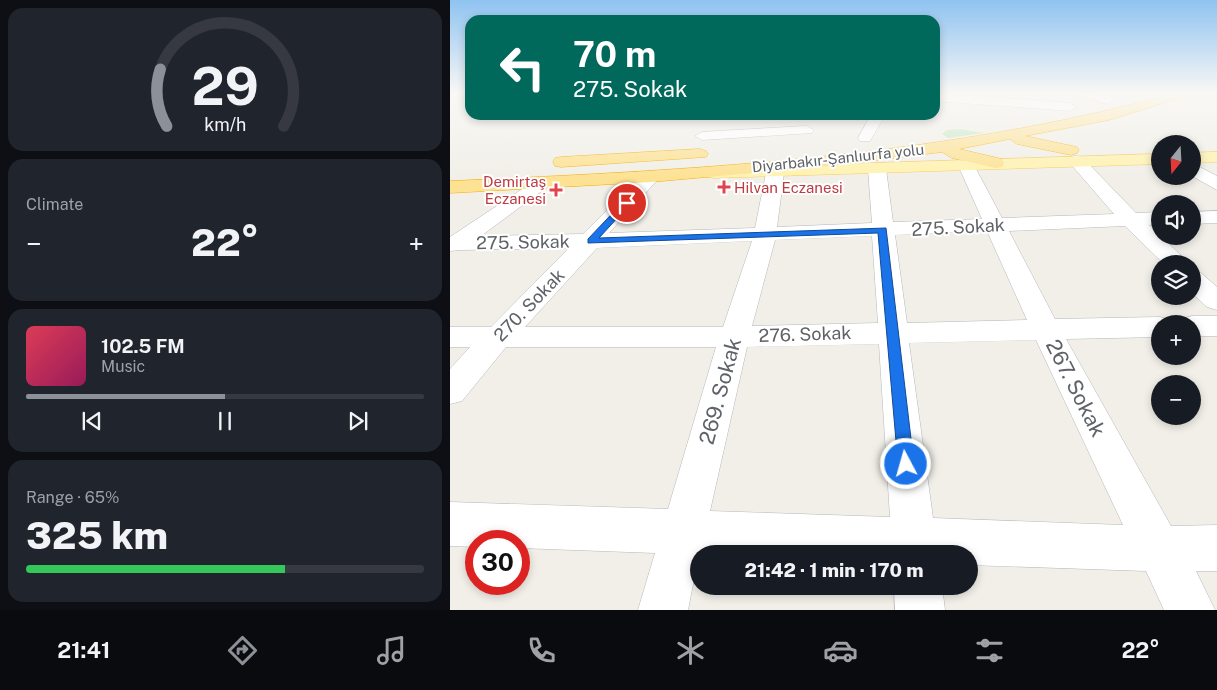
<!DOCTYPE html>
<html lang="en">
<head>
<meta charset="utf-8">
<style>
	body { margin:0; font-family:"Public Sans",sans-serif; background:#20242c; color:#f1f3f6; height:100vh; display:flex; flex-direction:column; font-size:19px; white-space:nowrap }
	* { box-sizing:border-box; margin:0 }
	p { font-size:16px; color:#9ea1a6 }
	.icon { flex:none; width:28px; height:28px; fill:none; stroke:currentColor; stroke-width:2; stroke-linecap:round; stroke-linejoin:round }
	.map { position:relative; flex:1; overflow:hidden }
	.panel { display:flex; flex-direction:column; gap:8px; padding:8px; background:#0d0f14; width:450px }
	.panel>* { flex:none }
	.guide { position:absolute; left:15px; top:15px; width:475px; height:105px; border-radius:15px; box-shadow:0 2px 8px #0003; background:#00695c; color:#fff; overflow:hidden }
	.needle { width:32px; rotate:198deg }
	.tools { position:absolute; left:701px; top:135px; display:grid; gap:10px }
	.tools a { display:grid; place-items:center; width:50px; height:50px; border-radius:50%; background:#171b24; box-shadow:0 2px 8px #0003; font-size:25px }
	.speed { position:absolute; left:15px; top:530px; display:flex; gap:10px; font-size:25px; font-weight:700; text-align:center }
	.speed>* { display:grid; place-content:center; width:65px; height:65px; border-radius:50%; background:#171b24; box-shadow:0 2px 8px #0003; line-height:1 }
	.speed .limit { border:8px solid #d22; background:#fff; color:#111 }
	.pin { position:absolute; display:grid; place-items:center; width:42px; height:42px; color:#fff; margin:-21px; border:2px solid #fff; border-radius:50%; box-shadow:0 1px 5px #0007 }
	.me { position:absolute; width:55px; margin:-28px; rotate:354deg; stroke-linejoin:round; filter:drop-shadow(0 0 4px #0008) }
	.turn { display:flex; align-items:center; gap:18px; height:105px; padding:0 25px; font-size:22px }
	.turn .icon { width:65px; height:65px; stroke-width:2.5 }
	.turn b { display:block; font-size:35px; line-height:42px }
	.big { font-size:38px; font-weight:800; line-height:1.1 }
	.panel .tile { flex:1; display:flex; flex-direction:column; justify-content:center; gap:8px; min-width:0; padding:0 18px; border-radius:15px; background:#20242c }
	.panel .dial { align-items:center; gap:0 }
	.dial svg { height:130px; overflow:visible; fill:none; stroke:#363941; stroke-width:7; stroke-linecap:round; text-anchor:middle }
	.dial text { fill:#f1f3f6; stroke:none }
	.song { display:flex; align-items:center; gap:15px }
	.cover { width:60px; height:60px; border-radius:8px; background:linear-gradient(135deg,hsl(350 70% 55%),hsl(330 70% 35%)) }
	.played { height:5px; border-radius:2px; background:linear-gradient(90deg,#8c9099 50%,#363941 50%) }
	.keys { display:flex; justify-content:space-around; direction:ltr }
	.heat { display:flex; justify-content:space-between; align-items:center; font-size:28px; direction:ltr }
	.charge { height:8px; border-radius:4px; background:linear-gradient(90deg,#34c759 65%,#363941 0) }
	.trip { position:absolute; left:240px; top:545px; width:288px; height:50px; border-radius:25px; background:#171b24; box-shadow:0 2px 8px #0003; font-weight:800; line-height:50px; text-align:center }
	.dock { display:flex; height:80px; justify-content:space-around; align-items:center; background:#090b0e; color:#9ea1a6 }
	.dock .icon { width:35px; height:35px }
	.dock .active { color:#8c9099 }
	.dock b { font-size:22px; color:#f1f3f6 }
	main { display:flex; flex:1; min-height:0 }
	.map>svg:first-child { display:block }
	.green { fill:#c5e8c5 }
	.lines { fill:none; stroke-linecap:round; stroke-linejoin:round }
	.minor-casing { stroke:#b5b8bc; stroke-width:1 }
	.major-casing { stroke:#f2c960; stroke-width:1 }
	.highway-casing { stroke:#f9ab00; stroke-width:1 }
	.minor { fill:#fff; fill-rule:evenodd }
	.major { fill:#fff2af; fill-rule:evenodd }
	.highway { fill:#fde293; fill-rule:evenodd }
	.route { fill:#1a73e8; stroke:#114b97 }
	.health-dot { fill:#e0444e; stroke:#fff; stroke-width:2 }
	.labels { text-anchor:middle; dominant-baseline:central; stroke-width:4; stroke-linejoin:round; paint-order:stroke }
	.far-street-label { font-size:15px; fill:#5f6368; stroke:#fff }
	.far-health-label { font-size:15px; fill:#be3a42; stroke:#fff; text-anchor:end }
	.street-label { font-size:18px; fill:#5f6368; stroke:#fff }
	.near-street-label { font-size:21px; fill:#5f6368; stroke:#fff }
</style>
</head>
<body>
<main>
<section class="panel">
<div class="tile dial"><svg viewBox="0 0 100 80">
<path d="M14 69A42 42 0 1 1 86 69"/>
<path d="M14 69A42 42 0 0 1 10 34" stroke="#8c9099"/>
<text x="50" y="56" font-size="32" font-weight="700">29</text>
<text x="50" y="72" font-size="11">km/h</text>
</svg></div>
<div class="tile"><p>Climate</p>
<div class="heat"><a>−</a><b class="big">22°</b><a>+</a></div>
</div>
<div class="tile">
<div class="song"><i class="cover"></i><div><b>102.5 FM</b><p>Music</p></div></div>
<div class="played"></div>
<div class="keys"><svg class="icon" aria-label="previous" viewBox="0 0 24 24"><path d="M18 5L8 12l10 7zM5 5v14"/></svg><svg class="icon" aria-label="pause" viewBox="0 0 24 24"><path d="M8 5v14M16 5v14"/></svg><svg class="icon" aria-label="next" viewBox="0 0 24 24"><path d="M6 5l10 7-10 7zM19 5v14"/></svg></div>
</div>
<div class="tile"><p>Range · 65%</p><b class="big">325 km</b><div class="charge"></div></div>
</section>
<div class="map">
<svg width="767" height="610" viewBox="0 0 767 610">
	<rect width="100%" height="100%" fill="#f1efe8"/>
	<path class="green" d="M510 129 534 133 498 138 492 134 497 130Z"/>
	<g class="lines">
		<defs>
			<path id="minor" d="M485 93 620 103 626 107 620 111 485 101Z
				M619 93H643L662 97 664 100 658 104Z
				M421 115H435L420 141H410L408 138Z
				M357 126 364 130 362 133 252 140 245 136 252 132Z
				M626 156 632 157 686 213 710 212V224L699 225 740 264H714L675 226 559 231 605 319 710 317 720 320 723 324H710V337L616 339 721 526 767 525V571H746L765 610H714L696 571 519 565V554H249L238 610H188L205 553 69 548V541H26V547L0 546V502L218 509 266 347H56L12 401 0 404V369L20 347H0V327H41L119 248 11 250 0 251V237L89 178H101L104 182 31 236 133 234 195 173H207L210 177 159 233 305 228 316 173 319 169H331L334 173 327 227 422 223 418 169 421 165H433L436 169 443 222 532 219 508 165 510 161H522L524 165 552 218 664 214 618 161 620 157ZM537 231 577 320 457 323 445 235ZM422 236 428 323 302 326 325 240ZM302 241 273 327H75L147 248ZM586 340 673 525 483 518 459 343ZM429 344 440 517 260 511 297 347Z
				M742 163 767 176V190L742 176Z
				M767 211V223L742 224V212Z
				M742 270 751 273 767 287V310L757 307 742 293Z
				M742 316H767V336H742V324H729L732 319Z
				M444 586H492L495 610H445Z"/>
			<path id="major" d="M767 152V162L742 163V153Z
				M710 154V164L264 178 258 177 255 173 258 169 264 168Z"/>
			<path id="highway" d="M726 93H746L659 120 575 136 627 147 629 150 627 153 621 155 567 144 560 139 509 149 552 159 554 163 552 167 546 168 502 158 492 152 380 166 201 182 0 193V181C244 170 489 158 726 93Z
				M250 149 256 151 258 154 256 157 111 167 105 166 103 162 105 158 111 157Z"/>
		</defs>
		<use href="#minor" class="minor-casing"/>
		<use href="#major" class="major-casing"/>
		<use href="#highway" class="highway-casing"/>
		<use href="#minor" class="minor"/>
		<use href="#major" class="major"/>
		<use href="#highway" class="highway"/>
	</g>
	<linearGradient id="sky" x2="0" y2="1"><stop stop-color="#8fc3f1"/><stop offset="0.52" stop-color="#f9f8f5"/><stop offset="1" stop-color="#f9f8f5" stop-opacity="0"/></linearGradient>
	<rect width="767" height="179" fill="url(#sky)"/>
	<path class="route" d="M174 201 181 203 149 238 436 228 464 464 462 470 456 472 450 470 448 464 428 233 138 243V239Z"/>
	<g class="health-dot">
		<path d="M271.5 179.5h5v5h5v5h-5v5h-5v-5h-5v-5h5z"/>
		<path d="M103.5 182.5h5v5h5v5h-5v5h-5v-5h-5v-5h5z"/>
	</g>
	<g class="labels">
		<g class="far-street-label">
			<text transform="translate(388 158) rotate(-6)">Diyarbakır-Şanlıurfa yolu</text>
		</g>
		<g class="far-health-label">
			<text x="96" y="181">Demirtaş<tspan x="96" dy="17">Eczanesi</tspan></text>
			<text x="284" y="187" text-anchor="start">Hilvan Eczanesi</text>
		</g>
		<g class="street-label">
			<text transform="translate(508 227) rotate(-3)">275. Sokak</text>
			<text transform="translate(73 242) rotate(-1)">275. Sokak</text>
			<text transform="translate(79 305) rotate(-46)">270. Sokak</text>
			<text transform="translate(355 334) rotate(-2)">276. Sokak</text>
		</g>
		<g class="near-street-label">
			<text transform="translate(626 388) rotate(63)">267. Sokak</text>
			<text transform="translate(270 391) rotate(-75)">269. Sokak</text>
		</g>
	</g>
</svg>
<div class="tools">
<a><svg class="needle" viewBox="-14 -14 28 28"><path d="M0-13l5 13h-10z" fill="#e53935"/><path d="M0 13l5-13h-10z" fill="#9ea1a6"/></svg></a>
<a><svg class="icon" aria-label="sound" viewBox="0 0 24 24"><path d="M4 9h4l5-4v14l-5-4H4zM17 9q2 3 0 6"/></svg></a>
<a><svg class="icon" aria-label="layers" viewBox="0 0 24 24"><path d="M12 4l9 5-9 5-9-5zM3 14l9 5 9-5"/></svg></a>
<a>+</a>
<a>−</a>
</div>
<div class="speed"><div class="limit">30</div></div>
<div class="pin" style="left:177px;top:203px;background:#d93025"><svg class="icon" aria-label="arrive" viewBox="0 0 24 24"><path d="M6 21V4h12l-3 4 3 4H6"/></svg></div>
<svg class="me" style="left:456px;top:464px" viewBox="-20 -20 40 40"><circle r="17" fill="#1a73e8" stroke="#fff" stroke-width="3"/><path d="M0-11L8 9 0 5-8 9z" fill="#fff"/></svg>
<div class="trip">21:42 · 1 min · 170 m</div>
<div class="guide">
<div class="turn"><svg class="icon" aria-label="left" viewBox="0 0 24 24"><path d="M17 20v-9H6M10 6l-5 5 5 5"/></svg><div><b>70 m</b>275. Sokak</div></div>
</div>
</div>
</main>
<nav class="dock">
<b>21:41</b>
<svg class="icon active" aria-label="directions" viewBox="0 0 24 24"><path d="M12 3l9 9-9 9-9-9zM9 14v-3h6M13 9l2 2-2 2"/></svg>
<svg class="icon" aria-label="music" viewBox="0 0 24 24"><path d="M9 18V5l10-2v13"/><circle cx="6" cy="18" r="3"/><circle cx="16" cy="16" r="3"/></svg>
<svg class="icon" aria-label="phone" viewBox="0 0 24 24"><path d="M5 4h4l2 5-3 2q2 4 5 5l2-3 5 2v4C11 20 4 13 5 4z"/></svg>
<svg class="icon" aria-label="climate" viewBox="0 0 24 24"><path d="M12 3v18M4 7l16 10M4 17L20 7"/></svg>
<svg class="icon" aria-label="car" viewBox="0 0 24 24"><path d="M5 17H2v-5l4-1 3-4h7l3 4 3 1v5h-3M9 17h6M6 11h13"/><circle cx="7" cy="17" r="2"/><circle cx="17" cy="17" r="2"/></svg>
<svg class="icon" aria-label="filters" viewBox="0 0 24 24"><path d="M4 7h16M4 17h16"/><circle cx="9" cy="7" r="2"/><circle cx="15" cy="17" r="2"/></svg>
<b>22°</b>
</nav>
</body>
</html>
